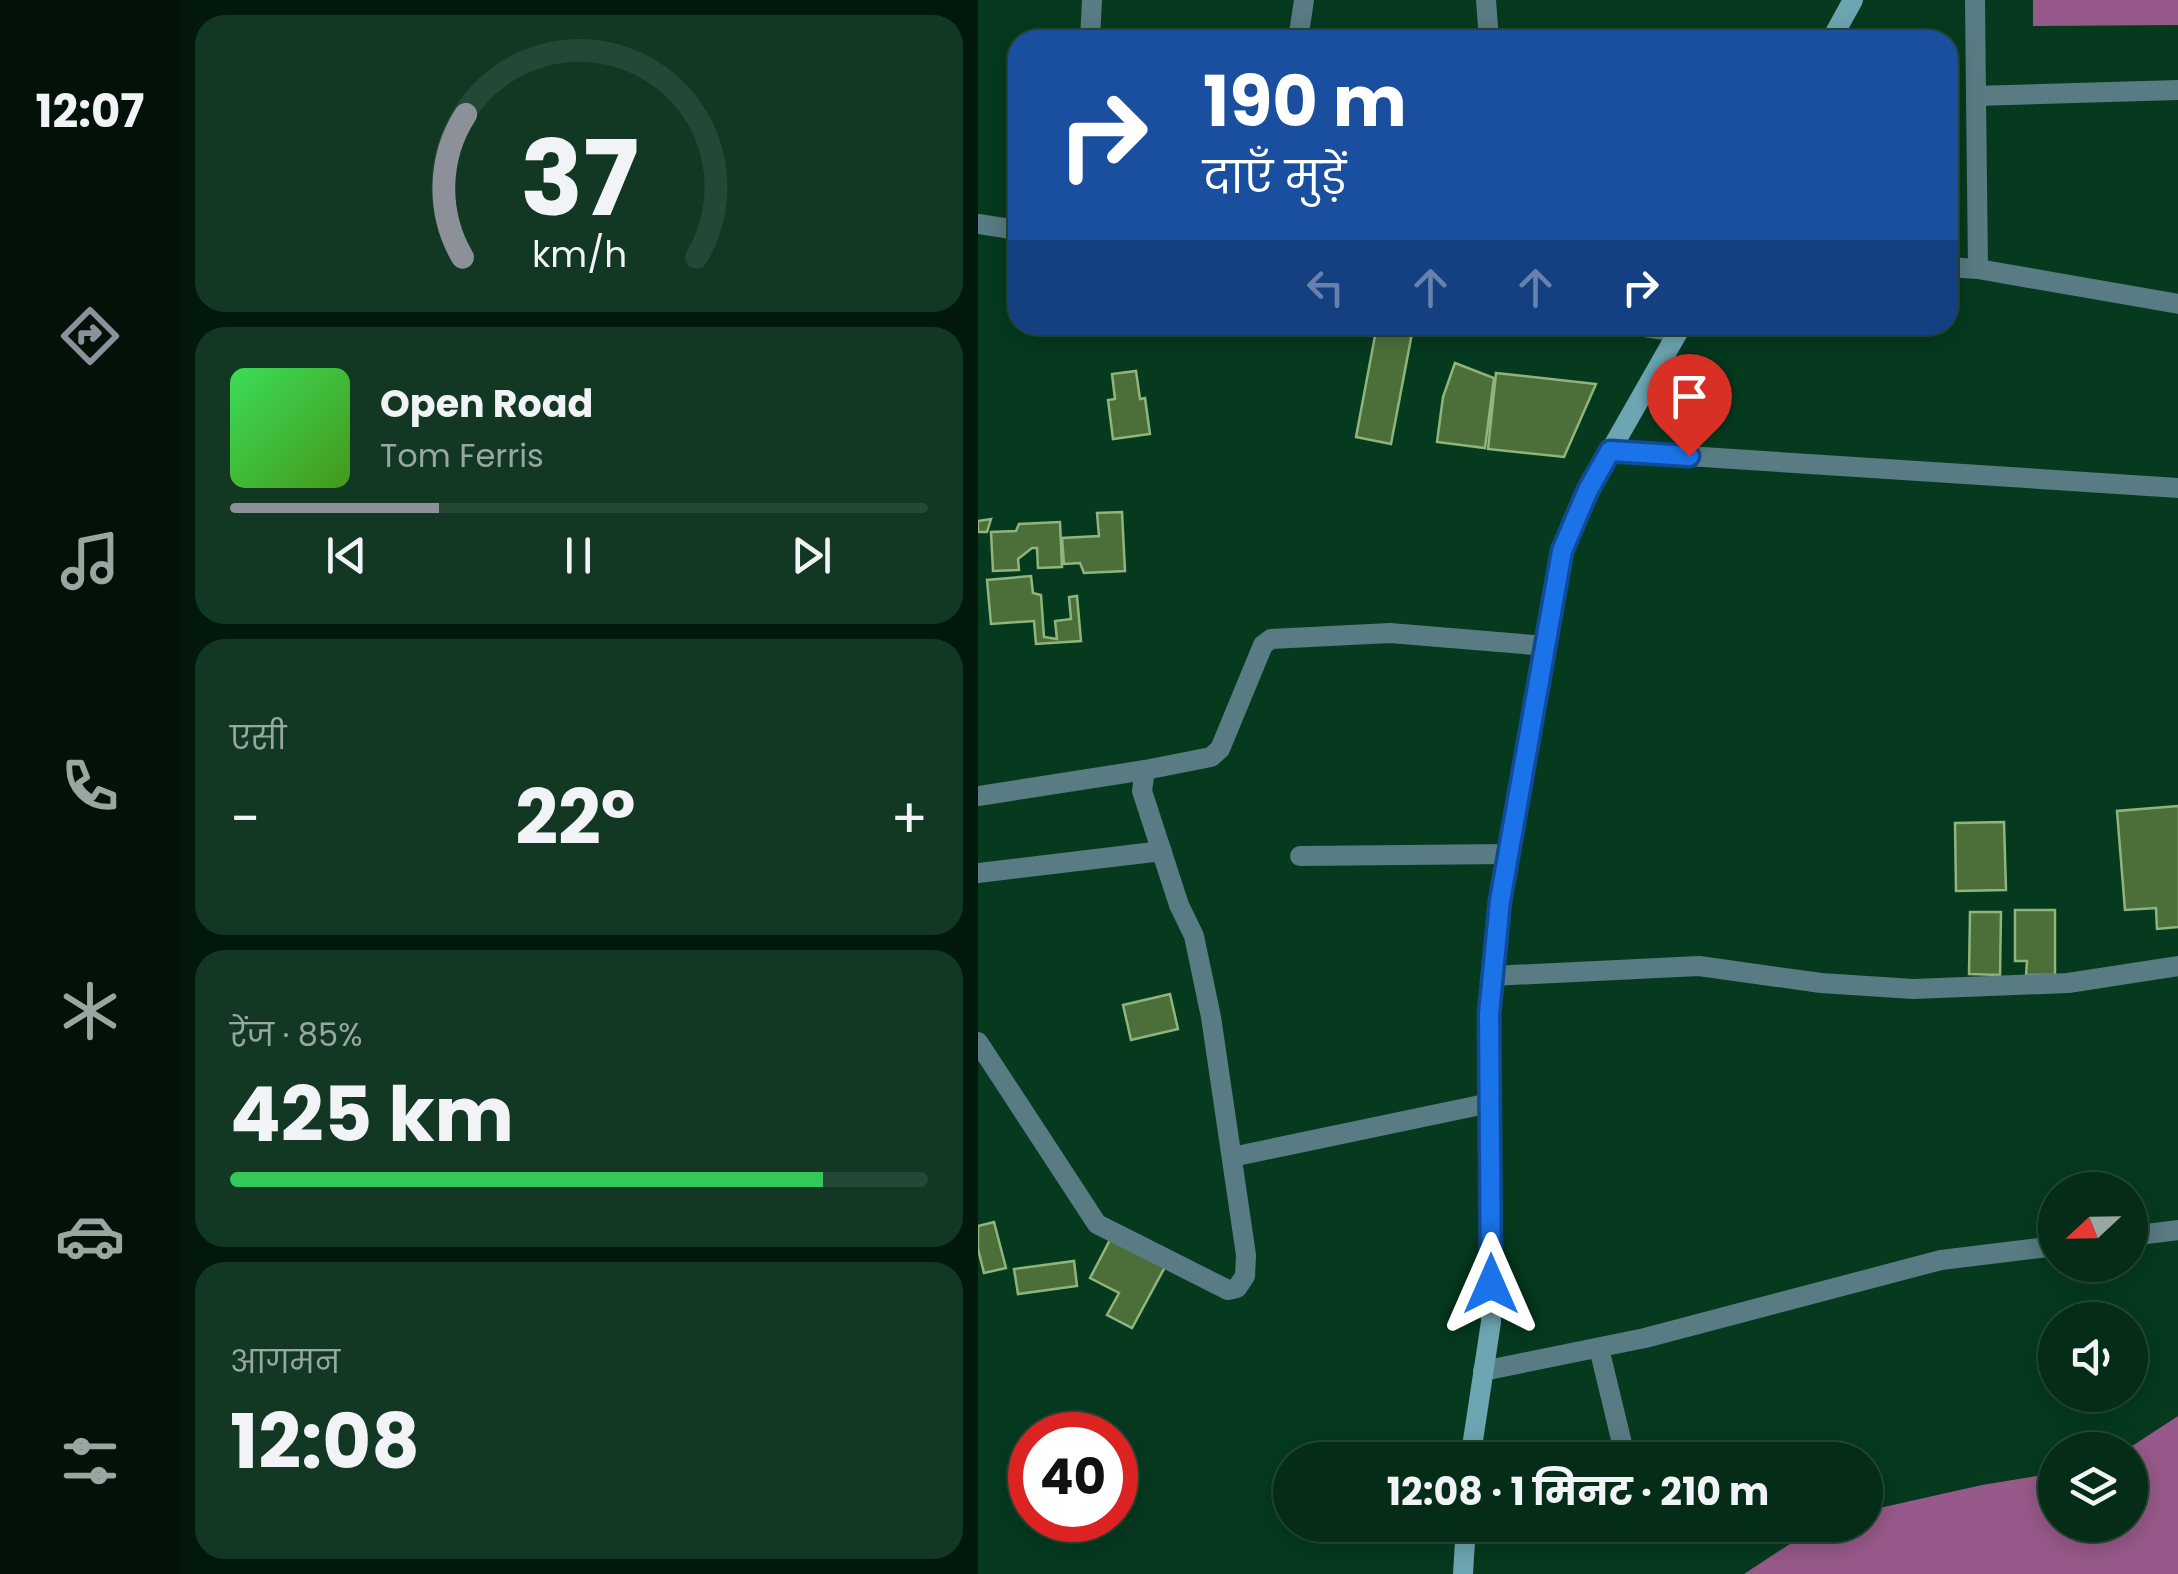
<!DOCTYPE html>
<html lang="hi">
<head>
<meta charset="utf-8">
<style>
	body { margin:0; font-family:Poppins,"Noto Sans Devanagari",sans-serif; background:#123824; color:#f1f3f6; height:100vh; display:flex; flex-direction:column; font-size:38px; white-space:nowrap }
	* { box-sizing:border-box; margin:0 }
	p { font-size:32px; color:#97a7a1 }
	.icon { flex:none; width:55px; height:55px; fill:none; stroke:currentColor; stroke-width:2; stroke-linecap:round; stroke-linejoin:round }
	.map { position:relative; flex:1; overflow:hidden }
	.side { display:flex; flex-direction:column; gap:15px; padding:15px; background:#02180d; width:798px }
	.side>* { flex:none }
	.banner { position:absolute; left:30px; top:30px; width:950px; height:305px; border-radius:30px; box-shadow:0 5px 25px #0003,0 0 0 2px #254836; background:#1a4fa0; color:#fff; overflow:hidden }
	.needle { width:65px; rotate:248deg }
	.controls { position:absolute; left:1060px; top:1172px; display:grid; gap:20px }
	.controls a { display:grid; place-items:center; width:110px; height:110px; border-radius:50%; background:#042c17; box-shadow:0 5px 25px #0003,0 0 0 2px #254836; font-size:50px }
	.speed { position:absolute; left:30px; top:1412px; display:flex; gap:20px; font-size:50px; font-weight:700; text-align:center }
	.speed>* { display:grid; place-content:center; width:130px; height:130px; border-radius:50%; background:#042c17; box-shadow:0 5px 25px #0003,0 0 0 2px #254836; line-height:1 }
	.speed .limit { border:15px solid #d22; background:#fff; color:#111 }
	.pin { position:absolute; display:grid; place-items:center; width:85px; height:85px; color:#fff; margin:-102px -42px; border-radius:50% 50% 50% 0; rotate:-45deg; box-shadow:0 0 10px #0007 }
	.pin .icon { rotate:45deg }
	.me { position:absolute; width:110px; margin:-55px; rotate:0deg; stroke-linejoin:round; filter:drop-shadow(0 0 8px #0008) }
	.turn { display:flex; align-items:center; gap:35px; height:210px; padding:0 30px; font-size:45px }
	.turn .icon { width:130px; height:130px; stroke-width:2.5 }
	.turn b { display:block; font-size:70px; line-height:85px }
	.lanes { display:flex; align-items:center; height:95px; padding:0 30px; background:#0003; justify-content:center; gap:50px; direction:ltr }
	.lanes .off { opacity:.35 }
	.big { font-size:75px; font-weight:700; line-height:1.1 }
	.side .card { flex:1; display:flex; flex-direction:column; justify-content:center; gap:15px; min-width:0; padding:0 35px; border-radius:30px; background:#123824 }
	.side .dial { align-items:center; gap:0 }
	.dial svg { height:260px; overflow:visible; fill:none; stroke:#254836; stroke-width:7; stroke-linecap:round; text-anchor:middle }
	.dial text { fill:#f1f3f6; stroke:none }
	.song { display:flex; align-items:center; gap:30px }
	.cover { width:120px; height:120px; border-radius:15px; background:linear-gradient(135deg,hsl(130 70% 55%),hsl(100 70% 35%)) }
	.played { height:10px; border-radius:5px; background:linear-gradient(90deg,#8c9099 30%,#254836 30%) }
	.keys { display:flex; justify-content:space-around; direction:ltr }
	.heat { display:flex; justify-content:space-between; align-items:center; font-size:55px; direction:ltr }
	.charge { height:15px; border-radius:8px; background:linear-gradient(90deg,#34c759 85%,#254836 0) }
	.trip { position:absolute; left:295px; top:1442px; width:610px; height:100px; border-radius:50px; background:#042c17; box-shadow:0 5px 25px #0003,0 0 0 2px #254836; font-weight:700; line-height:100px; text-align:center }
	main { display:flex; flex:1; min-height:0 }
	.dock { display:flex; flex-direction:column; width:180px; justify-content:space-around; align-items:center; background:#021209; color:#97a7a1 }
	.dock .icon { width:70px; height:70px }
	.dock .selected { color:#8c9099 }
	.dock b { font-size:45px; color:#f1f3f6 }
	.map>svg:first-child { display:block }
	.water { fill:#975989 }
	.building { fill:#4c6f39; stroke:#8fb57c; stroke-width:2.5 }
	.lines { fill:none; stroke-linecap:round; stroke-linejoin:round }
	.street { stroke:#597b83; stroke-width:20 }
	.secondary { stroke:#6ea5b3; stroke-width:20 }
	.route-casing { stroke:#114b97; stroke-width:25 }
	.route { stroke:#1a73e8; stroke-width:18 }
</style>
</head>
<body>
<main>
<nav class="dock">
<b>12:07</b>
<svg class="icon selected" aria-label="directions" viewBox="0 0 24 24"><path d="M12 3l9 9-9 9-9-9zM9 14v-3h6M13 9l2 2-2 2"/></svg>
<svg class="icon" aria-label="music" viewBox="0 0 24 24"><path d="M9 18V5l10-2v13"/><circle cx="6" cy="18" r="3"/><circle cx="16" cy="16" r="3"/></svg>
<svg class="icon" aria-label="phone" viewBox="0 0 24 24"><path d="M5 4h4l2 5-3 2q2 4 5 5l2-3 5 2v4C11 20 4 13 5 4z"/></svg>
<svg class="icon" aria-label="climate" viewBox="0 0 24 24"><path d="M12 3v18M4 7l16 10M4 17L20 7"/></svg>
<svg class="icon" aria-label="car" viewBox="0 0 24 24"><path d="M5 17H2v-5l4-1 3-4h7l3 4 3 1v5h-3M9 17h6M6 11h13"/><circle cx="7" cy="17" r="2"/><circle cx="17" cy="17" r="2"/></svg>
<svg class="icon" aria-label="filters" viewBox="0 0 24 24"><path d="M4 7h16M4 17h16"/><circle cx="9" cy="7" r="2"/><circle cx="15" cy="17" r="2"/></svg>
</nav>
<section class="side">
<div class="card dial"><svg viewBox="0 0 100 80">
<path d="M14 69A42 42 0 1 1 86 69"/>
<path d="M14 69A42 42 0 0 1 15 25" stroke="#8c9099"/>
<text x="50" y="56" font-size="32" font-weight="700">37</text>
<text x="50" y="72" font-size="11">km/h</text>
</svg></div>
<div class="card">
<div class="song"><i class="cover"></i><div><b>Open Road</b><p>Tom Ferris</p></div></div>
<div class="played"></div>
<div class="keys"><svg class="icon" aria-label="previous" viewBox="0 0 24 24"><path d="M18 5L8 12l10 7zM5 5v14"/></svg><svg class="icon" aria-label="pause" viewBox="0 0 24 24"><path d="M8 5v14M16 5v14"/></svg><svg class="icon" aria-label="next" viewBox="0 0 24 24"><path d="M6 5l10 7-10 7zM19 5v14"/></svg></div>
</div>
<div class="card"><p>एसी</p>
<div class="heat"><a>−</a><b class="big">22°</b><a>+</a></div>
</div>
<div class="card"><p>रेंज · 85%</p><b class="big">425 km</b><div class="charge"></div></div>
<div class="card"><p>आगमन</p><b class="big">12:08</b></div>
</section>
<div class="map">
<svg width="1201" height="1574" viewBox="0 0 1201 1574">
	<rect width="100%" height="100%" fill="#053a1f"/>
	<path class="water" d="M1055 0H1200V25L1055 26Z
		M1200 1416V1574H766L836 1528 888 1525V1511L1004 1485 1077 1473 1078 1525H1152V1450H1148Z"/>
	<path class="building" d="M399 325 435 328 413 444 378 437Z
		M477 363 516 378 507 448 459 442 465 397Z
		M158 371 162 399 167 398 172 434 135 439 130 400 137 399 134 374Z
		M518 373 618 384 586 457 510 449Z
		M144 512 147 571 106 573 102 563 86 564 84 538 121 536 119 513Z
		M13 519 9 532H0V521Z
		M82 522 84 567 60 568 59 548H54L40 559 41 570 15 571 13 532 38 531 41 524Z
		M53 576 55 593 63 595 66 637 79 639 77 621 93 619 91 597 99 596 103 641 58 644 56 621 13 624 9 580Z
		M1201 806V927L1179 929 1178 908 1147 910 1139 811Z
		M1026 822 1028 890 978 891 977 823Z
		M1037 910H1077V975H1048L1049 961H1037Z
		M992 912H1023L1022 975 991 974Z
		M192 994 200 1029 153 1040 145 1005Z
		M16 1222 28 1268 6 1273 0 1249V1226Z
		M133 1238 187 1267 154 1328 129 1315 141 1293 112 1278Z
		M96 1261 99 1286 40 1294 36 1269Z"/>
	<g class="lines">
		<path class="street" d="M508 0 511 40
			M997 0 998 96 1201 90
			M112 40 114 0
			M320 40 326 0
			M998 96 1000 269
			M0 224 40 230
			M970 267 1000 269 1201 304
			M653 325 700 332
			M632 451 1201 488
			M0 796 167 770
			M322 856 530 854
			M0 873 184 851
			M514 976 721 966 843 983 935 989 1090 983 1201 966
			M0 1042 119 1224 250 1290 259 1288 267 1276 268 1255 233 1017 216 936 201 905 164 791 167 770 233 757 242 749 285 645 293 639 412 633 568 646
			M254 1157 512 1103
			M1152 1236 1201 1230
			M621 1348 648 1460
			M505 1371 667 1338 963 1260 1078 1246"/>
		<path class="secondary" d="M853 40 875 0
			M492 1460 513 1322 511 1013 522 901 584 551 610 490 704 325
			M485 1574 488 1525"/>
	</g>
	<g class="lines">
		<defs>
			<path id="route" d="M513 1284 511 1014 522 901 584 551 610 490 632 451 711 456"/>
		</defs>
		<use href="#route" class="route-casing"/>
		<use href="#route" class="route"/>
	</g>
</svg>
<div class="controls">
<a><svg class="needle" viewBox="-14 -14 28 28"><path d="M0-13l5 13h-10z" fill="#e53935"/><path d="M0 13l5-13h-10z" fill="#97a7a1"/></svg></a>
<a><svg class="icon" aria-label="sound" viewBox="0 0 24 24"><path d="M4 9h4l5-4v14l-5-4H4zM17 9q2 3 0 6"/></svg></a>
<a><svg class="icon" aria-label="layers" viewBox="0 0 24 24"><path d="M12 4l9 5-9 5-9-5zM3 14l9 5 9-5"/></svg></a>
</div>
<div class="speed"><div class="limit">40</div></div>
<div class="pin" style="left:711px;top:456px;background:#d93025"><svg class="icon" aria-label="arrive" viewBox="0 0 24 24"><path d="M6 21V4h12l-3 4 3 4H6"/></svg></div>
<svg class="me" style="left:513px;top:1284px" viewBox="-20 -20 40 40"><path d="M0-17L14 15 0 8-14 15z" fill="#1a73e8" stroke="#fff" stroke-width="4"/></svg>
<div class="trip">12:08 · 1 मिनट · 210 m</div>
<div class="banner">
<div class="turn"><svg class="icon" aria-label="right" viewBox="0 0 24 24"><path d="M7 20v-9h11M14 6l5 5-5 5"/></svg><div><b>190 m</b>दाएँ मुड़ें</div></div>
<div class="lanes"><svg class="icon off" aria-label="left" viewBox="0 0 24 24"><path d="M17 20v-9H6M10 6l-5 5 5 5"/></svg><svg class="icon off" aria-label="ahead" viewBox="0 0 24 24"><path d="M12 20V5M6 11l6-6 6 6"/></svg><svg class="icon off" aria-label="ahead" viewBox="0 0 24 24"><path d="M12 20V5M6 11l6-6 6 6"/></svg><svg class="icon" aria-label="right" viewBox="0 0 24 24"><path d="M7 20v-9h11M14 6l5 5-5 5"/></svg></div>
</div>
</div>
</main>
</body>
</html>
